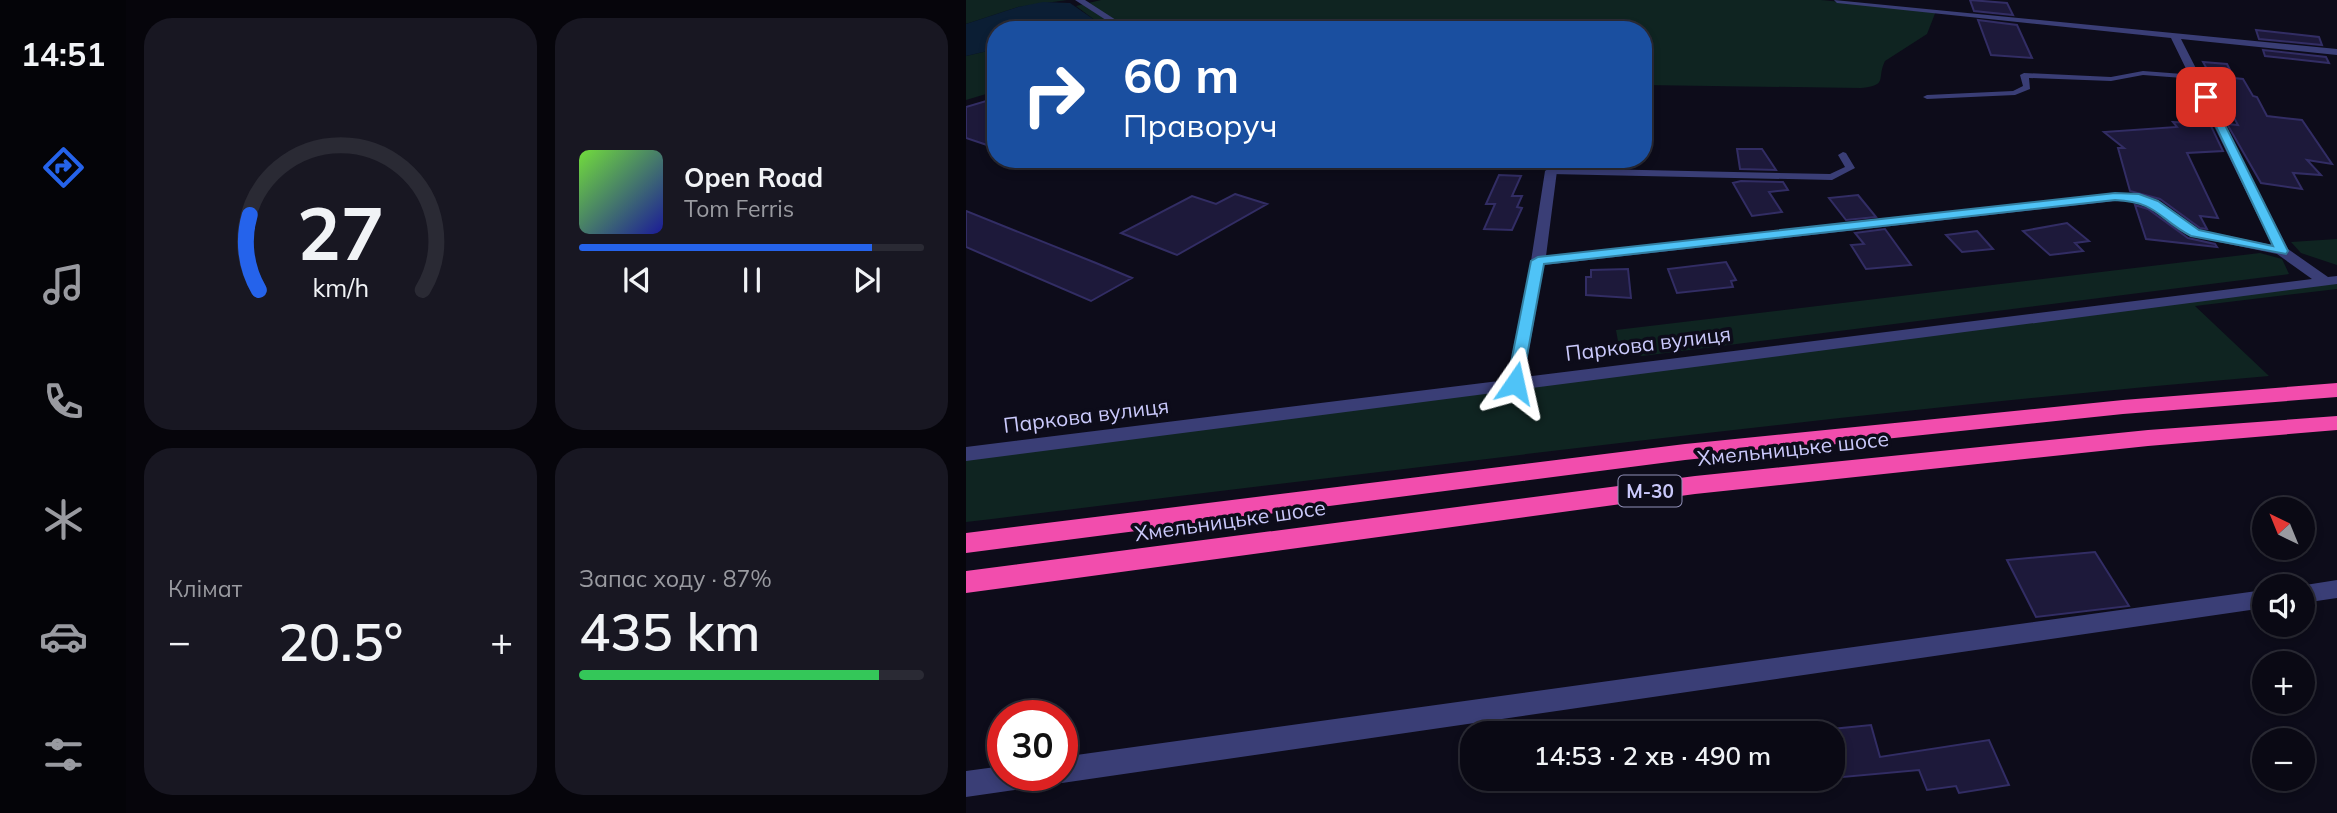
<!DOCTYPE html>
<html lang="uk">
<head>
<meta charset="utf-8">
<style>
	body { margin:0; font-family:Mulish,sans-serif; background:#181722; color:#f1f3f6; height:100vh; display:flex; flex-direction:column; font-size:26px; white-space:nowrap }
	* { box-sizing:border-box; margin:0 }
	p { font-size:23px; color:#999aa0 }
	.icon { flex:none; width:38px; height:38px; fill:none; stroke:currentColor; stroke-width:2; stroke-linecap:round; stroke-linejoin:round }
	.map { position:relative; flex:1; overflow:hidden }
	.panel { display:flex; flex-direction:column; gap:18px; padding:18px; background:#06050b; width:840px }
	.panel>* { flex:none }
	.banner { position:absolute; left:21px; top:21px; width:665px; height:147px; border-radius:28px; box-shadow:0 4px 10px #0003,0 0 0 2px #2a2a34; background:#1a4fa0; color:#fff; overflow:hidden }
	.needle { width:46px; rotate:317deg }
	.buttons { position:absolute; left:1286px; top:497px; display:grid; gap:14px }
	.buttons a { display:grid; place-items:center; width:63px; height:63px; border-radius:50%; background:#0a0914; box-shadow:0 4px 10px #0003,0 0 0 2px #2a2a34; font-size:35px }
	.speed { position:absolute; left:21px; top:700px; display:flex; gap:14px; font-size:35px; font-weight:700; text-align:center }
	.speed>* { display:grid; place-content:center; width:91px; height:91px; border-radius:50%; background:#0a0914; box-shadow:0 4px 10px #0003,0 0 0 2px #2a2a34; line-height:1 }
	.speed .limit { border:10px solid #d22; background:#fff; color:#111 }
	.pin { position:absolute; display:grid; place-items:center; width:60px; height:60px; color:#fff; margin:-30px; border-radius:14px; box-shadow:0 4px 10px #0006 }
	.me { position:absolute; width:77px; margin:-38px; rotate:11deg; stroke-linejoin:round; filter:drop-shadow(0 0 5px #0008) }
	.turn { display:flex; align-items:center; gap:24px; height:147px; padding:0 21px; font-size:32px }
	.turn .icon { width:91px; height:91px; stroke-width:2.5 }
	.turn b { display:block; font-size:49px; line-height:60px }
	.big { font-size:52px; font-weight:600; line-height:1.1 }
	.panel .card { flex:1; display:flex; flex-direction:column; justify-content:center; gap:10px; min-width:0; padding:0 24px; border-radius:28px; background:#181722 }
	.panel .dial { align-items:center; gap:0 }
	.dial svg { height:182px; overflow:visible; fill:none; stroke:#2a2a34; stroke-width:7; stroke-linecap:round; text-anchor:middle }
	.dial text { fill:#f1f3f6; stroke:none }
	.song { display:flex; align-items:center; gap:21px }
	.cover { width:84px; height:84px; border-radius:10px; background:linear-gradient(135deg,hsl(100 70% 55%),hsl(240 70% 35%)) }
	.played { height:7px; border-radius:4px; background:linear-gradient(90deg,#2563eb 85%,#2a2a34 85%) }
	.keys { display:flex; justify-content:space-around; direction:ltr }
	.heat { display:flex; justify-content:space-between; align-items:center; font-size:38px; direction:ltr }
	.charge { height:10px; border-radius:5px; background:linear-gradient(90deg,#34c759 87%,#2a2a34 0) }
	.panel .tiles { flex:1; display:grid; gap:18px; grid-template-columns:repeat(2,1fr) }
	.trip { position:absolute; left:494px; top:721px; width:385px; height:70px; border-radius:28px; background:#0a0914; box-shadow:0 4px 10px #0003,0 0 0 2px #2a2a34; font-weight:600; line-height:70px; text-align:center }
	main { display:flex; flex:1; min-height:0 }
	.tab-bar { display:flex; flex-direction:column; width:126px; justify-content:space-around; align-items:center; background:#040408; color:#999aa0 }
	.tab-bar .icon { width:49px; height:49px }
	.tab-bar .active { color:#2563eb }
	.tab-bar b { font-size:32px; color:#f1f3f6 }
	.map>svg:first-child { display:block }
	.green { fill:#0f2421 }
	.water { fill:#0b1e34 }
	.building { fill:#1d193a; stroke:#322d64; stroke-width:2 }
	.lines { fill:none; stroke-linecap:round; stroke-linejoin:round }
	.lane { fill:#3a3e76; fill-rule:evenodd }
	.street { fill:#3a3e76; fill-rule:evenodd }
	.highway { fill:#f24dad; fill-rule:evenodd }
	.route { fill:#4fc3f7; stroke:#337fa1; stroke-width:2 }
	.labels { text-anchor:middle; dominant-baseline:central; stroke-width:7; stroke-linejoin:round; paint-order:stroke }
	.shield { fill:#0d0c1a; stroke:#9190b8; stroke-width:2 }
	.shield-label { font-size:19px; font-weight:bold; fill:#cac9fb }
	.street-label { font-size:21px; fill:#cac9fb; stroke:#0d0c1a }
</style>
</head>
<body>
<main>
<nav class="tab-bar">
<b>14:51</b>
<svg class="icon active" aria-label="directions" viewBox="0 0 24 24"><path d="M12 3l9 9-9 9-9-9zM9 14v-3h6M13 9l2 2-2 2"/></svg>
<svg class="icon" aria-label="music" viewBox="0 0 24 24"><path d="M9 18V5l10-2v13"/><circle cx="6" cy="18" r="3"/><circle cx="16" cy="16" r="3"/></svg>
<svg class="icon" aria-label="phone" viewBox="0 0 24 24"><path d="M5 4h4l2 5-3 2q2 4 5 5l2-3 5 2v4C11 20 4 13 5 4z"/></svg>
<svg class="icon" aria-label="climate" viewBox="0 0 24 24"><path d="M12 3v18M4 7l16 10M4 17L20 7"/></svg>
<svg class="icon" aria-label="car" viewBox="0 0 24 24"><path d="M5 17H2v-5l4-1 3-4h7l3 4 3 1v5h-3M9 17h6M6 11h13"/><circle cx="7" cy="17" r="2"/><circle cx="17" cy="17" r="2"/></svg>
<svg class="icon" aria-label="filters" viewBox="0 0 24 24"><path d="M4 7h16M4 17h16"/><circle cx="9" cy="7" r="2"/><circle cx="15" cy="17" r="2"/></svg>
</nav>
<section class="panel">
<div class="tiles">
<div class="card dial"><svg viewBox="0 0 100 80">
<path d="M14 69A42 42 0 1 1 86 69"/>
<path d="M14 69A42 42 0 0 1 10 36" stroke="#2563eb"/>
<text x="50" y="56" font-size="32" font-weight="700">27</text>
<text x="50" y="72" font-size="11">km/h</text>
</svg></div>
<div class="card">
<div class="song"><i class="cover"></i><div><b>Open Road</b><p>Tom Ferris</p></div></div>
<div class="played"></div>
<div class="keys"><svg class="icon" aria-label="previous" viewBox="0 0 24 24"><path d="M18 5L8 12l10 7zM5 5v14"/></svg><svg class="icon" aria-label="pause" viewBox="0 0 24 24"><path d="M8 5v14M16 5v14"/></svg><svg class="icon" aria-label="next" viewBox="0 0 24 24"><path d="M6 5l10 7-10 7zM19 5v14"/></svg></div>
</div>
<div class="card"><p>Клімат</p>
<div class="heat"><a>−</a><b class="big">20.5°</b><a>+</a></div>
</div>
<div class="card"><p>Запас ходу · 87%</p><b class="big">435 km</b><div class="charge"></div></div>
</div>
</section>
<div class="map">
<svg width="1371" height="813" viewBox="0 0 1371 813">
	<rect width="100%" height="100%" fill="#0d0c1a"/>
	<path class="green" d="M0 0H101L52 7 0 24Z
		M135 0H855L970 11 961 34 919 61C910 79 923 85 895 88L677 85V30H115L129 24 130 21 110 6Z
		M30 49V91L0 100V56Z
		M492 159H587L585 171 514 164Z
		M1371 239V265L1335 253 1325 242Z
		M1294 253 1316 259 1323 274 676 356 653 347 650 330Z
		M1371 280V289L1229 306 1303 376C868 413 434 470 0 522V454Z"/>
	<path class="water" d="M77 2 104 3 130 21V24L115 30H30V49L0 56V24L52 7Z"/>
	<path class="building" d="M1004 0 1041 3 1047 15 1008 11Z
		M1012 20 1051 25 1066 58 1025 55Z
		M1290 30 1353 37 1356 45 1293 39Z
		M1297 50 1360 57 1363 63 1299 56Z
		M1237 62 1261 64 1268 78 1277 79 1287 96 1291 97 1301 116 1336 120 1366 164 1341 160 1355 175 1327 173 1336 189 1295 183 1261 124 1272 125Z
		M30 98V148L0 138V107Z
		M1207 122 1244 124 1257 151 1221 153 1252 218 1234 216 1241 229 1234 228 1194 199 1164 191 1152 148H1158L1138 132 1211 127Z
		M771 149H796L810 170 774 169Z
		M533 175 555 176 546 196H556L551 207 556 208 546 230 518 229 529 204H520Z
		M775 181 817 182 822 190 803 192 816 212 786 216 767 183Z
		M269 194 301 204 211 255 155 233 226 196 250 204Z
		M892 195 910 217 880 220 863 198Z
		M1169 205 1182 209 1222 238 1249 244 1251 247 1180 239Z
		M0 211 130 263 166 278 125 301 0 247Z
		M1101 223 1123 241 1109 243 1117 251 1084 255 1057 231Z
		M919 229 945 265 900 269 885 245 898 244 889 233Z
		M1011 231 1027 249 996 252 980 235Z
		M760 262 770 280 765 281 767 287 711 293 702 269Z
		M662 269 665 298 620 295V277H625V270Z
		M1129 552 1163 606 1070 617 1041 560Z
		M905 725 914 757 1023 740 1043 785 993 793 990 786 961 790 953 770 866 778V729Z"/>
	<g class="lines">
		<path class="lane" d="M1177 71 1230 75 1234 77 1230 79 1177 75 1145 81 1063 78 1064 89 1049 95 961 99 957 97 961 95 1047 91 1057 86 1054 75 1058 73 1145 77Z
			M877 152 880 153 889 168 866 180 585 174 580 171 585 168 864 174 879 167 872 155Z"/>
		<path class="street" d="M109 0H119L150 20 143 22Z
			M868 0 1371 49V55L1215 39 1322 249 1362 277 1371 276V284L0 461V447L541 380 565 261 579 171 585 167 591 171 580 256 1149 193 1173 194 1193 201 1233 230 1306 245 1205 38 871 3ZM1149 201 1171 202 1183 207 1224 236 1311 254 1346 279 558 377 578 265Z
			M1371 580V598L1337 603V586H1333Z
			M1298 590V608L96 783 87 779 85 775H96V757Z
			M37 766V775H75L71 784 62 788 0 797V771Z"/>
		<path class="highway" d="M1371 383V397L1157 414 719 460 0 553V533L719 444 1157 400Z
			M1371 416V430L1182 446 729 494 0 593V571L729 476 1182 430Z"/>
	</g>
	<path class="route" d="M1240 94 1245 97 1322 251 1320 254 1225 236C1191 218 1192 202 1149 200L578 264 556 383 549 388 541 383 565 261 572 257 1149 193 1173 194 1192 201 1233 230 1307 246 1236 97Z"/>
	<g class="labels">
		<rect class="shield" x="652.5" y="475.5" width="63" height="31" rx="5"/>
		<g class="shield-label">
			<text x="684" y="491">М-30</text>
		</g>
		<g class="street-label">
			<text transform="translate(682 343) rotate(-7)">Паркова вулиця</text>
			<text transform="translate(120 415) rotate(-7)">Паркова вулиця</text>
			<text transform="translate(827 448) rotate(-6)">Хмельницьке шосе</text>
			<text transform="translate(264 520) rotate(-8)">Хмельницьке шосе</text>
		</g>
	</g>
</svg>
<div class="buttons">
<a><svg class="needle" viewBox="-14 -14 28 28"><path d="M0-13l5 13h-10z" fill="#e53935"/><path d="M0 13l5-13h-10z" fill="#999aa0"/></svg></a>
<a><svg class="icon" aria-label="sound" viewBox="0 0 24 24"><path d="M4 9h4l5-4v14l-5-4H4zM17 9q2 3 0 6"/></svg></a>
<a>+</a>
<a>−</a>
</div>
<div class="speed"><div class="limit">30</div></div>
<div class="pin" style="left:1240px;top:97px;background:#d93025"><svg class="icon" aria-label="arrive" viewBox="0 0 24 24"><path d="M6 21V4h12l-3 4 3 4H6"/></svg></div>
<svg class="me" style="left:549px;top:383px" viewBox="-20 -20 40 40"><path d="M0-17L14 15 0 8-14 15z" fill="#4fc3f7" stroke="#fff" stroke-width="4"/></svg>
<div class="trip">14:53 · 2 хв · 490 m</div>
<div class="banner">
<div class="turn"><svg class="icon" aria-label="right" viewBox="0 0 24 24"><path d="M7 20v-9h11M14 6l5 5-5 5"/></svg><div><b>60 m</b>Праворуч</div></div>
</div>
</div>
</main>
</body>
</html>
